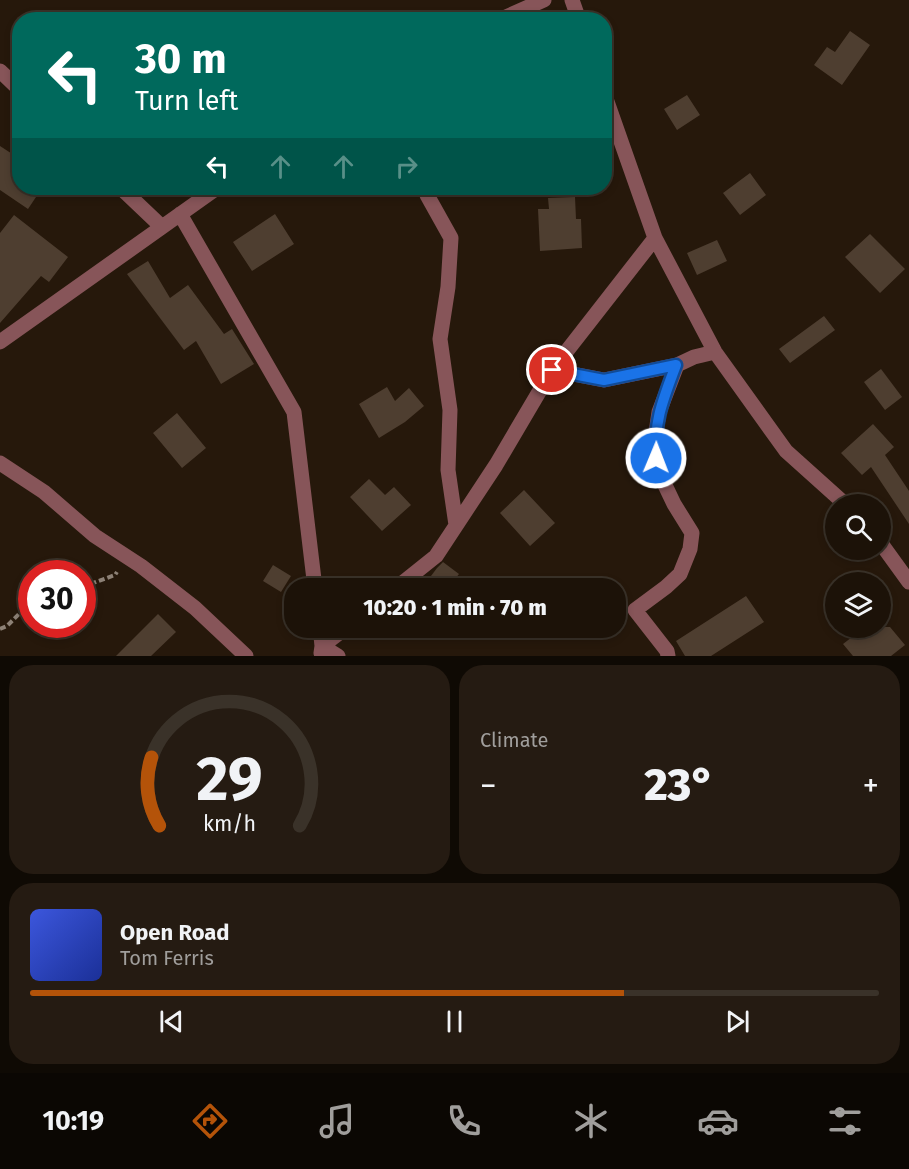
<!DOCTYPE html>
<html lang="en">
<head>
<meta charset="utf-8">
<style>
	body { margin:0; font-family:"Fira Sans",sans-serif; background:#251b12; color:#f1f3f6; height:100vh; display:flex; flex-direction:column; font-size:22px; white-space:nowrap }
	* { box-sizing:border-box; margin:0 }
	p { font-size:20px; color:#a09e9c }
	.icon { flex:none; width:33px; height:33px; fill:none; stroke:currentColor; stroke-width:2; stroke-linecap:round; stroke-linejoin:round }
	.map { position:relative; height:656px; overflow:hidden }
	.sheet { display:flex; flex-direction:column; gap:9px; padding:9px; background:#0f0a04; flex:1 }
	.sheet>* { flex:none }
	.banner { position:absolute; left:12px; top:12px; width:600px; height:183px; border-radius:24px; box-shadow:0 3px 9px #0003,0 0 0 2px #3a3229; background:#00695c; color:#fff; overflow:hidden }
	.fabs { position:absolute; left:825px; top:494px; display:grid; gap:12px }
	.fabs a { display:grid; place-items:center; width:66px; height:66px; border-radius:50%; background:#1c1208; box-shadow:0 3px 9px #0003,0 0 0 2px #3a3229; font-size:30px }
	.speed { position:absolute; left:18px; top:560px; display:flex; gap:12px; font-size:30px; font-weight:700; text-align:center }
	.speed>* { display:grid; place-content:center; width:78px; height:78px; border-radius:50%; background:#1c1208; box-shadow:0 3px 9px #0003,0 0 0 2px #3a3229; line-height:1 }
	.speed .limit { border:9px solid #d22; background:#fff; color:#111 }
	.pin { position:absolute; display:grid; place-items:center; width:51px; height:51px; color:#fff; margin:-26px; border:3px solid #fff; border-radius:50%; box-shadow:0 2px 6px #0007 }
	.me { position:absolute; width:66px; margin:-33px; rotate:1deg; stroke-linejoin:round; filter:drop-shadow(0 0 4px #0008) }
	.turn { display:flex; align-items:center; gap:21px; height:126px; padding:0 24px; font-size:27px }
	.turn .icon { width:78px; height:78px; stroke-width:2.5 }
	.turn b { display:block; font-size:42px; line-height:51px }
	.lanes { display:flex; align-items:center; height:57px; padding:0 24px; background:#0003; justify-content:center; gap:30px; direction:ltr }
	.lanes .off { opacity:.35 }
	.big { font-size:45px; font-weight:800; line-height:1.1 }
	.sheet .widget { flex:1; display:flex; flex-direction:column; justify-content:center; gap:9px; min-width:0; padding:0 21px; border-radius:24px; background:#251b12 }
	.sheet .dial { align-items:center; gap:0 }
	.dial svg { height:156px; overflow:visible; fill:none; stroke:#3a3229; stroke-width:7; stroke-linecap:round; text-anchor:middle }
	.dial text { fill:#f1f3f6; stroke:none }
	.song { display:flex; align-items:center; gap:18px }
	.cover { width:72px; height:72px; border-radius:9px; background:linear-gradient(135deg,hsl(230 70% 55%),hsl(230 70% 35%)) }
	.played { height:6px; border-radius:3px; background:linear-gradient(90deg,#b45309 70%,#3a3229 70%) }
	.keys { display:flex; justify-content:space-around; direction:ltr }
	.heat { display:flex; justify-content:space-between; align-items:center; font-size:33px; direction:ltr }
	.sheet .tiles { flex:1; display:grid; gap:9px; grid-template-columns:1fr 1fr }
	.widget:last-child { grid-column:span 2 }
	.trip { position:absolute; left:284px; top:578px; width:342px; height:60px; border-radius:24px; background:#1c1208; box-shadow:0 3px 9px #0003,0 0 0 2px #3a3229; font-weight:800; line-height:60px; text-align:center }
	.tabs { display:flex; height:96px; justify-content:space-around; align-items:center; background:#0b0703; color:#a09e9c }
	.tabs .icon { width:42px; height:42px }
	.tabs .current { color:#b45309 }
	.tabs b { font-size:27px; color:#f1f3f6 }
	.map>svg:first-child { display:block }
	.building { fill:#4e3e30 }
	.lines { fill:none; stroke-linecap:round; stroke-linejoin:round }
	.path { stroke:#8d8176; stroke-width:4; stroke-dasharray:6 3; stroke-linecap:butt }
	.street { stroke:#875559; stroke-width:15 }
	.route-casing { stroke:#114b97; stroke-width:15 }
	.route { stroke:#1a73e8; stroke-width:10 }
</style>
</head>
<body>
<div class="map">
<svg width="909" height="656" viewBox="0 0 909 656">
	<rect width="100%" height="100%" fill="#26180b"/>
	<path class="building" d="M850 31 870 45 842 85 814 65 827 47 835 52Z
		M687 95 700 115 677 130 664 109Z
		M0 146 20 159V188H42L28 209 0 190Z
		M750 173 766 195 740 215 723 193Z
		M575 197 576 219H581L582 248 540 251 538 209H549L548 198Z
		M275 214 294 244 252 271 233 242Z
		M14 215 68 257 49 282 41 276 0 323V233Z
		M870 234 905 269 880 293 845 257Z
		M717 240 727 261 697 275 687 253Z
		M148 261 170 298 188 285 224 334 232 329 254 364 221 384 196 341 184 350 127 274Z
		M824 316 835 330 790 363 779 349Z
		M881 369 902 397 885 410 864 382Z
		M387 387 395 401 409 388 424 406 405 422 379 438 359 404Z
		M177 413 206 448 182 468 153 433Z
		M873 424 894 447 885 455 909 491V524L871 467 862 475 841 453Z
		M369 479 385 495 394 487 411 505 382 531 350 497Z
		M524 490 555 523 530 546 500 513Z
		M443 562 459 574 448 588H422L437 568Z
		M273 565 291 576 281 592 263 581Z
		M746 596 764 622 711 656H685L676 641Z
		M158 614 176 632 151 656H116Z
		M865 627H890L905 645 891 656H853L843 644Z"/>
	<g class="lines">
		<path class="path" d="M82 587 115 575 117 572
			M0 629 7 626 32 601"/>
		<path class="street" d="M572 0 579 20
			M499 20 544 0
			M0 71 20 90
			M604 93 655 238 715 352 786 451 845 504
			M121 188 162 227
			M425 188 427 195 451 238 448 287 440 339 450 410 448 470 456 525
			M180 214 294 412 315 588
			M0 342 217 188
			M552 370 604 380 677 365 694 357 715 352
			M0 463 44 492 95 536 141 566 195 608 246 656
			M880 542 909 582
			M396 588 436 556 496 465 552 370 655 238
			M320 627 322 646 321 653
			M322 646 347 627
			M322 646 338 656
			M668 656 667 651 635 610 666 587 680 574 690 549 692 533 674 504 664 483 656 458 655 439 659 412 677 365"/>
	</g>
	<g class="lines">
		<defs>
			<path id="route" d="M552 370 604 380 676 365C663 400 654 420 656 458"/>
		</defs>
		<use href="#route" class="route-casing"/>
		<use href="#route" class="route"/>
	</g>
</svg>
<div class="fabs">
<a><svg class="icon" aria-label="search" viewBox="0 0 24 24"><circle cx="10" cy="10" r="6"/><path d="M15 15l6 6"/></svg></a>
<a><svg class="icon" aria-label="layers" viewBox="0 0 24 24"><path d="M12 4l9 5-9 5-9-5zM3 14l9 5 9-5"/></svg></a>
</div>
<div class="speed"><div class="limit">30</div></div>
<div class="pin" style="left:552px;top:370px;background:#d93025"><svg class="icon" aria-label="arrive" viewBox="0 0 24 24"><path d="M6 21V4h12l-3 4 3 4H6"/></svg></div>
<svg class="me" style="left:656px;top:458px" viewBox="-20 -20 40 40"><circle r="17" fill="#1a73e8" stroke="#fff" stroke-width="3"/><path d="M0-11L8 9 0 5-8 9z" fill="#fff"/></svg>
<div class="trip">10:20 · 1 min · 70 m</div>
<div class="banner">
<div class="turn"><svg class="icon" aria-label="left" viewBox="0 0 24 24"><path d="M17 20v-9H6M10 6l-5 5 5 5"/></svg><div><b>30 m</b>Turn left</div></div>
<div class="lanes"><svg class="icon" aria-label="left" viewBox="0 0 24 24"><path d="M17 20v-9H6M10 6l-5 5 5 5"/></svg><svg class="icon off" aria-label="ahead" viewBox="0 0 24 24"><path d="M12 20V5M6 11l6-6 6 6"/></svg><svg class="icon off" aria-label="ahead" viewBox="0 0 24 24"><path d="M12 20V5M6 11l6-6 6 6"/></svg><svg class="icon off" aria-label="right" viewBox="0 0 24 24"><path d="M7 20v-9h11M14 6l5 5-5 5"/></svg></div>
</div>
</div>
<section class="sheet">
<div class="tiles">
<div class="widget dial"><svg viewBox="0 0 100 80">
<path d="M14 69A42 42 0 1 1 86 69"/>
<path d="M14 69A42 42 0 0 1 10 34" stroke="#b45309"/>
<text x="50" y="56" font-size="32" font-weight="700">29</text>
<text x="50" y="72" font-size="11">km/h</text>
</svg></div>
<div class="widget"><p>Climate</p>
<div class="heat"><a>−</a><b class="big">23°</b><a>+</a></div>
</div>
<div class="widget">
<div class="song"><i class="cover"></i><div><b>Open Road</b><p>Tom Ferris</p></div></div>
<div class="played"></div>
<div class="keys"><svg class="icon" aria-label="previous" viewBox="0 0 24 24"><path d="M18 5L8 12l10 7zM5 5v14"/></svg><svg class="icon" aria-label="pause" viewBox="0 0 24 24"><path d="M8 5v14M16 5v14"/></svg><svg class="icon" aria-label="next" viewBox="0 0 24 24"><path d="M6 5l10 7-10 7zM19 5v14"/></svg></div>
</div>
</div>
</section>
<nav class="tabs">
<b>10:19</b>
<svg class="icon current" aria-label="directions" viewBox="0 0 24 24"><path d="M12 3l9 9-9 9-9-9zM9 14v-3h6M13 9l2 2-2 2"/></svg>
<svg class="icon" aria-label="music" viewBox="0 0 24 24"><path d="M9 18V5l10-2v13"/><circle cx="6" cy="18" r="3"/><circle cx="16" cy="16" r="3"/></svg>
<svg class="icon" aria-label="phone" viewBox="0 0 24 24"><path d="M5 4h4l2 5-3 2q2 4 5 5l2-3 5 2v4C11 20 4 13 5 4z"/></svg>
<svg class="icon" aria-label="climate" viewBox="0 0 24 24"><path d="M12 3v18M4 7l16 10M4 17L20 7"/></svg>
<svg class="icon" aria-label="car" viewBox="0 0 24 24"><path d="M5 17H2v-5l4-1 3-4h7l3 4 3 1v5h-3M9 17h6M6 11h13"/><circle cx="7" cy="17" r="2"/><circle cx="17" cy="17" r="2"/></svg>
<svg class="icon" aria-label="filters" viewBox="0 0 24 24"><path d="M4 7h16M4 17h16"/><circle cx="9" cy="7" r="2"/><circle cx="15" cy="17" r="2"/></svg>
</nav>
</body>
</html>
